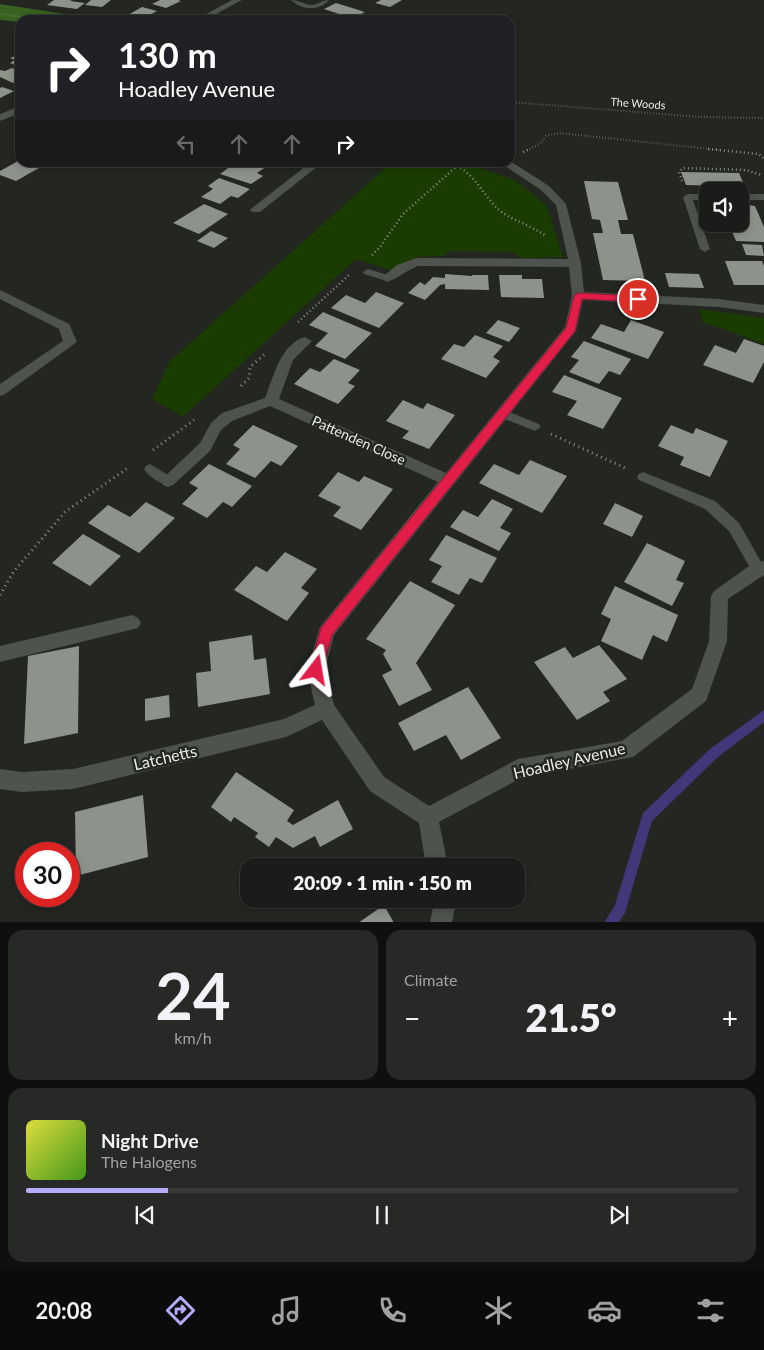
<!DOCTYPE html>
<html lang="en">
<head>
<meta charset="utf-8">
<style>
	body { margin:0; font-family:Lato,sans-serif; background:#272926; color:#f1f3f6; height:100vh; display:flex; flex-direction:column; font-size:19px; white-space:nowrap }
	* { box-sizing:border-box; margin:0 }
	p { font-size:16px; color:#9fa1a2 }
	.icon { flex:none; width:28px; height:28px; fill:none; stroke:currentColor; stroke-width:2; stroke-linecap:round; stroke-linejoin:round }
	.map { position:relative; height:922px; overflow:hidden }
	.side { display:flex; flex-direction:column; gap:8px; padding:8px; background:#0e0f0e; flex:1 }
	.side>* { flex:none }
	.top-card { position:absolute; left:15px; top:15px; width:500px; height:152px; border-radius:15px; box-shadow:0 2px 8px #0003,0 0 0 1px #383a38; background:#202124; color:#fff; overflow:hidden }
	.tools { position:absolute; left:699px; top:182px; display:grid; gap:10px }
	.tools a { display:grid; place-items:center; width:50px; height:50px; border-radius:10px; background:#1a1c19; box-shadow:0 2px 8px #0003,0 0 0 1px #383a38; font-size:25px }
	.speed { position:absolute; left:15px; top:842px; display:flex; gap:10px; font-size:25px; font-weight:700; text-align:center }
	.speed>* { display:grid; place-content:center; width:65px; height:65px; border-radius:50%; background:#1a1c19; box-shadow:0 2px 8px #0003,0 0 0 1px #383a38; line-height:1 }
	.speed .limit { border:8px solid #d22; background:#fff; color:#111 }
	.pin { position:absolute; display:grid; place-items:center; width:42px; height:42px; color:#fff; margin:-21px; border:2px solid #fff; border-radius:50%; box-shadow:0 1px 5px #0007 }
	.me { position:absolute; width:55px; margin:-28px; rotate:14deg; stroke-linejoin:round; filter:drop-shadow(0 0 4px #0008) }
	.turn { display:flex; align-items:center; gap:18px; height:105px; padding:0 20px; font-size:22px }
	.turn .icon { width:65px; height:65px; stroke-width:2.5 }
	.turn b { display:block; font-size:35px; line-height:42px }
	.lanes { display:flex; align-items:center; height:48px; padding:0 20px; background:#0003; justify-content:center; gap:25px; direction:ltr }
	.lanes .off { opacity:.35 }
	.big { font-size:38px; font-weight:800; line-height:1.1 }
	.side .tile { flex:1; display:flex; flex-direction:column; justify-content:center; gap:8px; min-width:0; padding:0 18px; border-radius:15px; background:#272926 }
	.side .dial { align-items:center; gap:0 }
	.dial b { font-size:65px; line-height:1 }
	.song { display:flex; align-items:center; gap:15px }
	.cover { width:60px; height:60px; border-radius:8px; background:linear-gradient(135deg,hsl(60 70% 55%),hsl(100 70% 35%)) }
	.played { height:5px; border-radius:2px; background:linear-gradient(90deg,#b4acf9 20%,#383a38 20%) }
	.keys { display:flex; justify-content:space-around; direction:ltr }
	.heat { display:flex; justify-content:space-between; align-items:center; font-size:28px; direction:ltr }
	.side .tiles { flex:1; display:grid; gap:8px; grid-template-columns:1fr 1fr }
	.tile:last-child { grid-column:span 2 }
	.trip { position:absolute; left:240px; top:858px; width:285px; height:50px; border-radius:15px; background:#1a1c19; box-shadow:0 2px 8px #0003,0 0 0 1px #383a38; font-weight:800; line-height:50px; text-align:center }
	.menu { display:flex; height:80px; justify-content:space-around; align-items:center; background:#0a0b0a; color:#9fa1a2 }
	.menu .icon { width:35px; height:35px }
	.menu .active { color:#b4acf9 }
	.menu b { font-size:22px; color:#f1f3f6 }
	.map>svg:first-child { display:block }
	.green { fill:#1a3c00 }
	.forest { fill:#38621f }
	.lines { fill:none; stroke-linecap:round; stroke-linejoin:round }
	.stream { fill:#423778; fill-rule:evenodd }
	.building { fill:#8d928b }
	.path-far2 { stroke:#8c8f8a; stroke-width:2; stroke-dasharray:0.5 2.5; stroke-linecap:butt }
	.path-far1 { stroke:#8c8f8a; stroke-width:2.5; stroke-dasharray:1 3; stroke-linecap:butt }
	.path { stroke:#8c8f8a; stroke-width:3; stroke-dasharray:1 4; stroke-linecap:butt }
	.service { fill:#4f534d; fill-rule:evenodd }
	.minor { fill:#4f534d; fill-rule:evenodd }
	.secondary { fill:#4f534d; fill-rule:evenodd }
	.route { fill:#e11d48; stroke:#92132f }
	.labels { text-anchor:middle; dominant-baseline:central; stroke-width:5; stroke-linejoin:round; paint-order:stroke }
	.far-street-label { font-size:11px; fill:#e8ebe7; stroke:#232621 }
	.street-label { font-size:14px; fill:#e8ebe7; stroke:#232621 }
	.near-street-label { font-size:16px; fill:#e8ebe7; stroke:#232621 }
</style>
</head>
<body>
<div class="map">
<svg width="764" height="923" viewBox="0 0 764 923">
	<rect width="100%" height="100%" fill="#232621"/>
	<path class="green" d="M391 163H466L517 181 547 206 563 257 522 258 512 252 450 251 444 256 417 257 390 270 356 259 183 417 152 399 170 361Z
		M699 309 764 318V344L703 322Z"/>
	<path class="forest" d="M0 4 97 19 102 20H20V22L0 20Z"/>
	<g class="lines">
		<path class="stream" d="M764 710V722L718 757 652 821 625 913 618 923H604L615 905 643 813 710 749Z"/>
	</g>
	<path class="building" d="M54 0H72L70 1 85 3 77 9 47 5Z
		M91 0H111L102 7 85 5Z
		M160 0H178L181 1 166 8 152 4Z
		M381 0H402L390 7 375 3Z
		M336 3 365 12 349 20H340L335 18 342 15 324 9Z
		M142 7 157 11 143 19 128 15Z
		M18 55 20 56V67L10 63 15 60 10 58Z
		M12 68 20 71V80L13 83 0 77V70L5 71Z
		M2 87 14 91 0 98V88Z
		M20 160V162L46 164 16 181 0 175V171Z
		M245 162H258L267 166 257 173 263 176 251 184 220 174 231 166 239 167Z
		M681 172 739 173 745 187H741L749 205 755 206 764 227V242L736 241 729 224H740V191H725L723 186 686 185Z
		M219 178 250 189 238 198 231 196 220 204 201 197 213 189 208 186Z
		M584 181 618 182 628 220H618L621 234H633L645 281 603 280 593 233H603L600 220 592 219Z
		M204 204 228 214 199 234 173 223Z
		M211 231 228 238 214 248 197 241Z
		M742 244 762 245 764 256 746 255Z
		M725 261H762L764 266V285H734Z
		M665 273 699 274 704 288 669 287Z
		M445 274 472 276V275H488L489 290 445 289V284L440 285 425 300 408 293 420 282 425 285 433 277 445 278Z
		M499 275H522V279H542L544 298 501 297Z
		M376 292 404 303 379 328 331 308 346 295 365 303Z
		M323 312 372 333 345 359 315 346 328 333 309 325Z
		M498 320 520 328 509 342 486 333Z
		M631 320 664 332 648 359 591 338 601 324 624 332Z
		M475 335 503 346 493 357 500 361 486 378 441 359 454 344 464 347Z
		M744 339 764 346V362L753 383 703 365 715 345 736 353Z
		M584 341 631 359 620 375 609 371 599 384 569 372 579 360 571 357Z
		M334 359 360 370 348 383 355 386 338 404 294 384 310 368 320 372Z
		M564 375 622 398 603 429 567 415 577 401 552 392Z
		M403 400 423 409 427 403 455 415 429 449 402 438 409 431 386 421Z
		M253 425 298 446 281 466 271 461 255 478 226 464 240 449 233 445Z
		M671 425 693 434 696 428 728 441 710 477 680 465 684 457 658 446Z
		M530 460 567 476 542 513 479 483 494 464 519 475Z
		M209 464 252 486 232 507 223 502 207 518 182 504 198 488 189 483Z
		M338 472 359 482 364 476 393 489 361 530 333 516 341 507 318 496Z
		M492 499 513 509 500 528 511 533 499 551 450 527 463 510 478 517Z
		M146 502 175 518 139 553 88 523 108 505 130 517Z
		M615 503 643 516 632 537 603 524Z
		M83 534 121 556 90 586 52 563Z
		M446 535 497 558 482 583 470 578 459 595 431 582 442 566 429 560Z
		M647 543 685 561 676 580 684 583 672 606 624 582Z
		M285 552 317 569 301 588 309 593 287 621 234 590 256 566 267 572Z
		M410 581 455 605 416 663 432 690 399 706 382 675 392 670 383 654 386 650 366 639Z
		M615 586 678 615 667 642 653 635 642 660 601 641 611 619 601 614Z
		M252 635 254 660 266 658 270 694 198 707 196 673 211 671 209 642Z
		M599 645 627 679 603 692 610 701 577 720 534 662 565 647 573 658Z
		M79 646 78 733 24 744 28 656Z
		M468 687 501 738 461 760 446 735 414 751 398 723Z
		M169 695 170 717 145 721V699Z
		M236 772 294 810 287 821 293 825 338 800 353 829 320 847 315 836 293 848 276 837 269 847 255 837 258 833 234 817 231 822 211 807Z
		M143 795 148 857 76 876 75 812Z
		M384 905 394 923H358Z"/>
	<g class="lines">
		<path class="path-far2" d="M0 14 46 20
			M510 102 700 117 764 118
			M527 150 540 144 546 136 559 133 720 150"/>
		<path class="path-far1" d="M708 149 759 154 764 159
			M523 152 530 149
			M457 166C476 176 483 195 498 209 512 221 531 225 546 236
			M682 181 679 172 683 168 746 170 761 175
			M372 255 380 247 403 214 457 166 447 162
			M298 322 349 275"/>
		<path class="path" d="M241 386 249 378 250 367 265 354
			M551 434 625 468
			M153 450 194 420
			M0 595 14 571 65 512 129 467"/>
		<path class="service" d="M291 0C299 0 305 5 312 5 319 4 322 0 329 0 318 12 302 10 291 0Z
			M708 194V200H693L710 249 705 252 700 249 683 197 688 194Z
			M740 194H764V200H740Z
			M368 269 391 276 392 278 387 281 364 274 363 272Z
			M504 410 539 424 541 427 535 431 500 417 498 414Z
			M150 464 173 478 174 481 173 484C163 487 149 477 144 469L146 466Z
			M643 472 715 501 739 523 764 567 763 573 758 575 753 573 729 531 705 509 639 480 637 477 639 474Z"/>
		<path class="minor" d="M510 161 549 186 566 204 581 263 584 292 719 299 764 305V313L719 307 583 300 576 331 334 635 325 670 334 705 384 777 429 806 518 759 622 741 692 689 709 641 711 596 714 591 752 564 764 561V575L728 599 727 641 706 701 633 757 521 778 439 822 448 866H426L419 823 370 791 322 720 286 737 73 789 22 792 0 789V769L22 772 73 769 284 719 315 705 307 670 320 627 438 482 270 406 232 421 221 430 210 451 173 485 168 487 163 485 160 481 200 443 211 423 222 413 265 398C273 378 281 343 305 337L312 341 293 360 279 399 446 473 565 327 572 296 569 267 418 266C407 270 397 279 387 282L381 278 397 265 416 258 568 259 556 205 541 190 499 162Z
			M311 162H323L260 212H252L250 210 252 208Z
			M0 290 69 324 77 342 5 394 0 396V384L63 341 59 329 0 299Z
			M132 615 138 618 141 623 138 628 0 662V646Z
			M432 899H454L455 907 452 923H430L433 907Z"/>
		<path class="secondary" d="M232 0H242L205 20H195Z
			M20 106V113L0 121V114Z"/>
	</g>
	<path class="route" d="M578 293 638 296 642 299 638 302 582 299 575 331 332 635 321 675 316 677 311 675 309 670 321 628 566 328 574 296Z"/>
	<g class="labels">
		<g class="far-street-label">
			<text transform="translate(638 103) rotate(4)">The Woods</text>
		</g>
		<g class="street-label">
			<text transform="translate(359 440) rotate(24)">Pattenden Close</text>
		</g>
		<g class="near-street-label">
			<text transform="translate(165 757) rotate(-13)">Latchetts</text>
			<text transform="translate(569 760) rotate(-13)">Hoadley Avenue</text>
		</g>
	</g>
</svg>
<div class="tools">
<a><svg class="icon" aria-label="sound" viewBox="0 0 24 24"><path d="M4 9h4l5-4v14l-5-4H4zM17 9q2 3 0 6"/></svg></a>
</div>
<div class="speed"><div class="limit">30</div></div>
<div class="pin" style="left:638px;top:299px;background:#d93025"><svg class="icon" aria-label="arrive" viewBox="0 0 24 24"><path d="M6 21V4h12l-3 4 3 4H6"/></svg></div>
<svg class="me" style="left:316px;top:670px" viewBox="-20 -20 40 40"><path d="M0-17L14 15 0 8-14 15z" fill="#e11d48" stroke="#fff" stroke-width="4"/></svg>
<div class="trip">20:09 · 1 min · 150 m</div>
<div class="top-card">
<div class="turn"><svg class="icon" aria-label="right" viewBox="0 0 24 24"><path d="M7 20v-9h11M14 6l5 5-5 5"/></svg><div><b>130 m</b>Hoadley Avenue</div></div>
<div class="lanes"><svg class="icon off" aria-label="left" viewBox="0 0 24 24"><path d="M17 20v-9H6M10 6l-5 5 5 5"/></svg><svg class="icon off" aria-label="ahead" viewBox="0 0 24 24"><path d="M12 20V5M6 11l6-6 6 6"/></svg><svg class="icon off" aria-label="ahead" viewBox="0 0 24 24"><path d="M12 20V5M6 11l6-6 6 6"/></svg><svg class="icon" aria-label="right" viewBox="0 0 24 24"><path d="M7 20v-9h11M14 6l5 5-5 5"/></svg></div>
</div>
</div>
<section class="side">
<div class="tiles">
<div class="tile dial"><b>24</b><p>km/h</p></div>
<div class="tile"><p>Climate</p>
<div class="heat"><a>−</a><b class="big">21.5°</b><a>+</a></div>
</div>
<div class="tile">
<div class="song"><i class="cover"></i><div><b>Night Drive</b><p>The Halogens</p></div></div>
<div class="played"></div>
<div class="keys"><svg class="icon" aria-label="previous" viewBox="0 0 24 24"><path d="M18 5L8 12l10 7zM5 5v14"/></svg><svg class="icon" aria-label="pause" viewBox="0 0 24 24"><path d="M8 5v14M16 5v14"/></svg><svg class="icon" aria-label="next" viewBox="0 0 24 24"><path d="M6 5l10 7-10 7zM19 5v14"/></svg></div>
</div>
</div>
</section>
<nav class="menu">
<b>20:08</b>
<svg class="icon active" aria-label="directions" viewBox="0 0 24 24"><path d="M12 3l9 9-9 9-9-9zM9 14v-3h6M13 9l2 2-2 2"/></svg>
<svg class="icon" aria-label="music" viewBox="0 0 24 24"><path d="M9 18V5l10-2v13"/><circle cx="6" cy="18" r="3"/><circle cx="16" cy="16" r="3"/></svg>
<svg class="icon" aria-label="phone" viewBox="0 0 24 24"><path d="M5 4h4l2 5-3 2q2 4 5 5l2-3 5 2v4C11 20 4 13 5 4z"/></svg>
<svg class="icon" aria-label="climate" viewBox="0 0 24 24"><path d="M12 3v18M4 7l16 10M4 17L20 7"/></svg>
<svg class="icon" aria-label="car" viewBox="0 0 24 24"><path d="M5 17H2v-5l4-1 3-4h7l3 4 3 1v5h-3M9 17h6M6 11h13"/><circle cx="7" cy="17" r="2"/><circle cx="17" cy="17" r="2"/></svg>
<svg class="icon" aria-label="filters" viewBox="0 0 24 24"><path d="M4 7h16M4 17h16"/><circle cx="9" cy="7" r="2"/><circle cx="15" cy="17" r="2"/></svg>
</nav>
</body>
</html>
